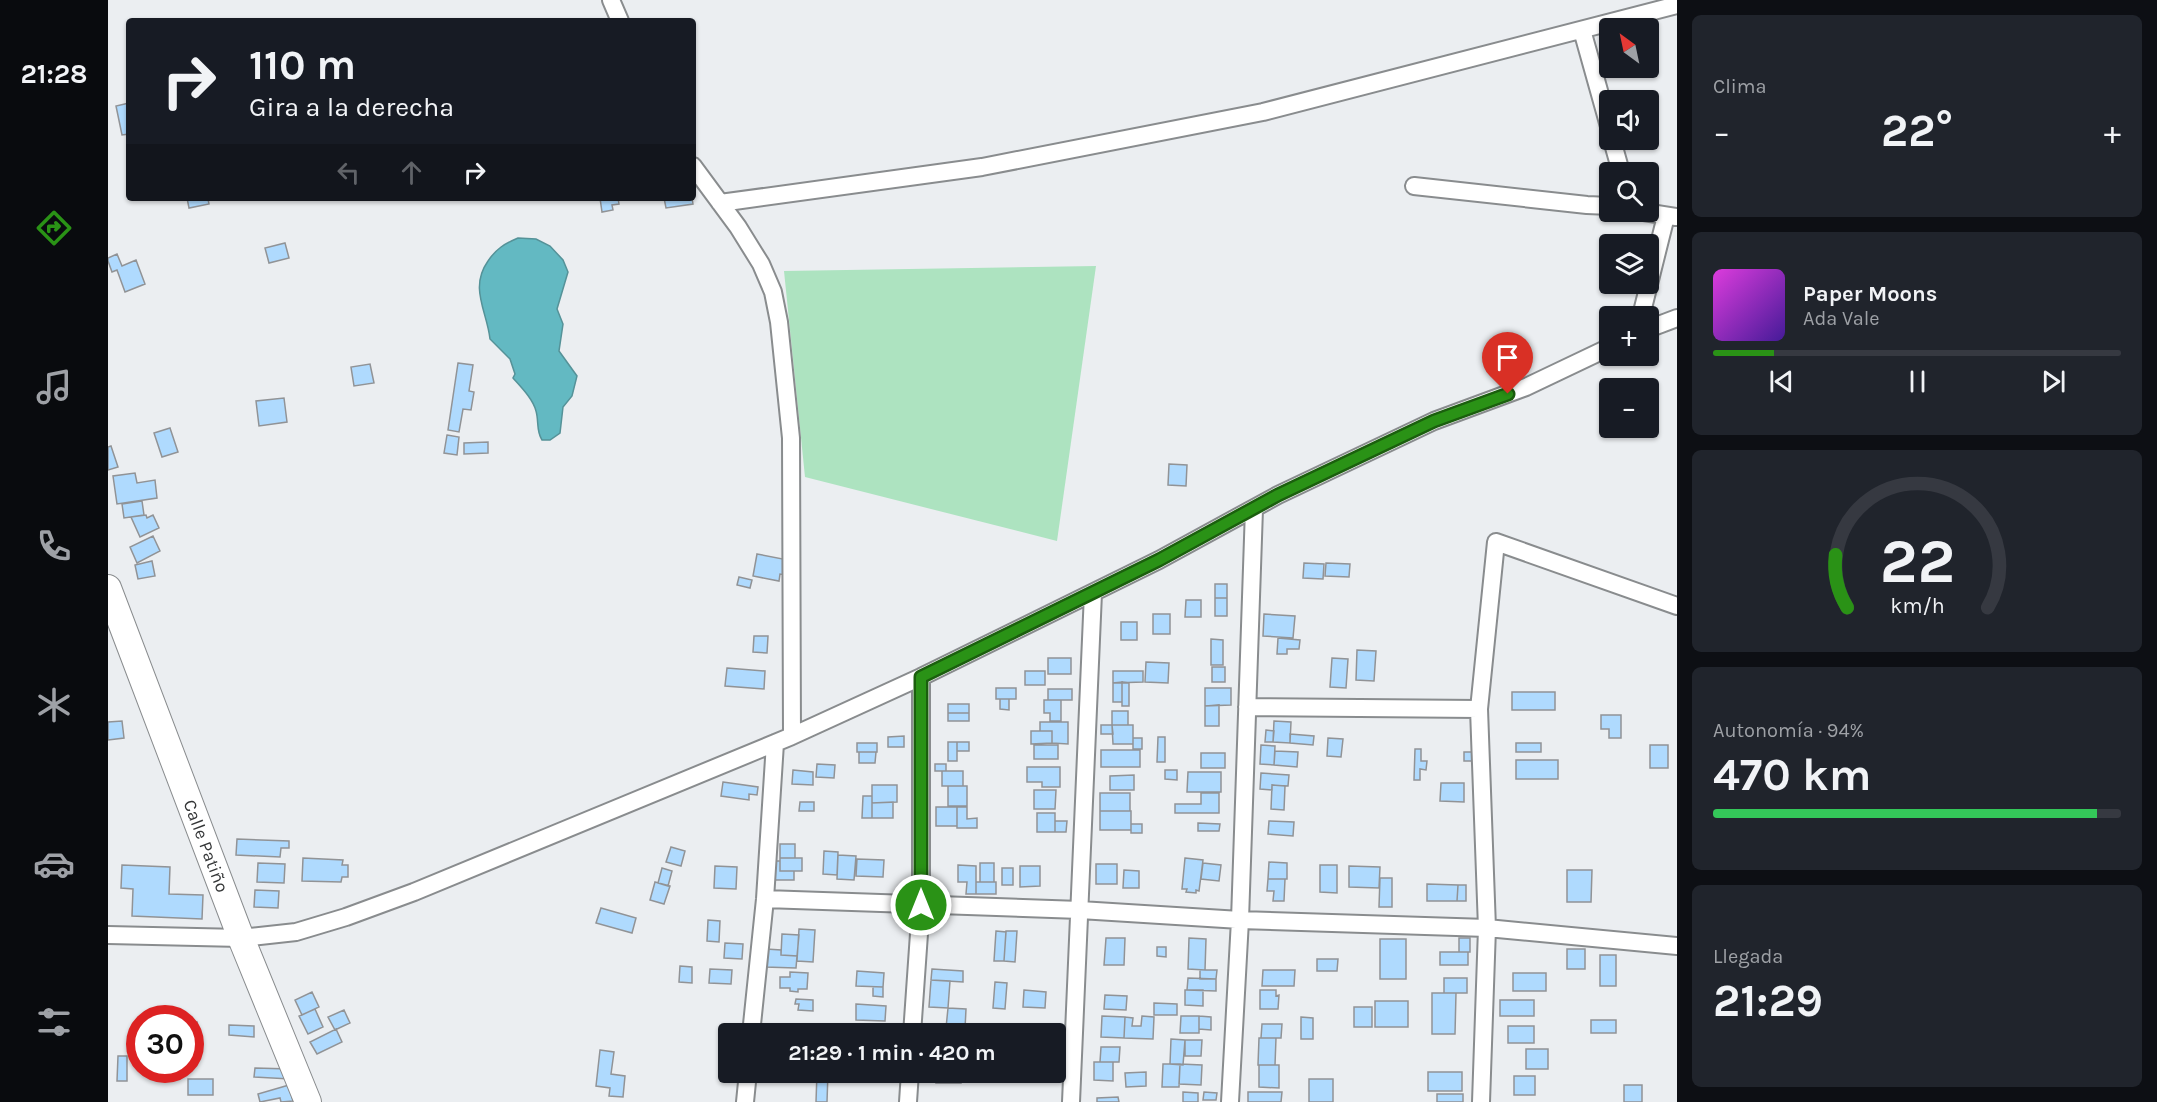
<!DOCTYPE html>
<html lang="es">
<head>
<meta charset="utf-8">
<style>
	body { margin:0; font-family:Karla,sans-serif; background:#20242c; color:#f1f3f6; height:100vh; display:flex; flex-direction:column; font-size:22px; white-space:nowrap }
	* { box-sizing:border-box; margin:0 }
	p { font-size:20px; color:#9ea1a6 }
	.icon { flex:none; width:33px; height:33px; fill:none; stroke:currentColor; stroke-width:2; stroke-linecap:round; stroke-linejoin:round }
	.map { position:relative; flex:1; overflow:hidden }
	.sheet { display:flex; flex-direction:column; gap:15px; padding:15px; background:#0d0f14; width:480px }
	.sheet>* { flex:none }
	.guide { position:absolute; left:18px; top:18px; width:570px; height:183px; border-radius:6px; box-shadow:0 2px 4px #0004; background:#171b24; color:#f1f3f6; overflow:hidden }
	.needle { width:39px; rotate:327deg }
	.buttons { position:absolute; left:1491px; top:18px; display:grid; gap:12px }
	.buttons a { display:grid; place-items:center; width:60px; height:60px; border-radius:6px; background:#171b24; box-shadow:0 2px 4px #0004; font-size:30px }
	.speed { position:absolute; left:18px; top:1005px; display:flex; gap:12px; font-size:30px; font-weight:700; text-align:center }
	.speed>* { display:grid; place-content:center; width:78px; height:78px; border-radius:50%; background:#171b24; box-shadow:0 2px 4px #0004; line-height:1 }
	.speed .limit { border:9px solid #d22; background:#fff; color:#111 }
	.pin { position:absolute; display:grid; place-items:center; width:51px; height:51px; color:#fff; margin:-62px -26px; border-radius:50% 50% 50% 0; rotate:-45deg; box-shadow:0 0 6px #0007 }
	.pin .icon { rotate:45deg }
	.me { position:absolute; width:66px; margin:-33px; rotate:0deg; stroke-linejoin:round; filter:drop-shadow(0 0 4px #0008) }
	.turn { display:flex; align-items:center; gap:21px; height:126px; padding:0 24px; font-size:27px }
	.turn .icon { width:78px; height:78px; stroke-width:2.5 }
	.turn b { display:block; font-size:42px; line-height:51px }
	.lanes { display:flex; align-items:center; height:57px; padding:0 24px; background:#0003; justify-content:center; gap:30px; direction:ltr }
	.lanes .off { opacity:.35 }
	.big { font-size:45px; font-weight:700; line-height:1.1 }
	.sheet .card { flex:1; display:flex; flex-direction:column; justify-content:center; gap:9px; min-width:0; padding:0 21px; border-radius:9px; background:#20242c }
	.sheet .dial { align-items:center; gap:0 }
	.dial svg { height:156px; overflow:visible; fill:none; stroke:#363941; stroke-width:7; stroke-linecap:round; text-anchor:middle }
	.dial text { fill:#f1f3f6; stroke:none }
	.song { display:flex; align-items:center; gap:18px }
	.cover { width:72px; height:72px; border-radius:9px; background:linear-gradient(135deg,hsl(300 70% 55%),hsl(260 70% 35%)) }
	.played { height:6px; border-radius:3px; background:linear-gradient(90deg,#2a9216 15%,#363941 15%) }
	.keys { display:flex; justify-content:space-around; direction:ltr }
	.heat { display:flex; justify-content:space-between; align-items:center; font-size:33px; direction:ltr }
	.charge { height:9px; border-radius:4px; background:linear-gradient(90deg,#34c759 94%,#363941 0) }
	.trip { position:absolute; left:610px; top:1023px; width:348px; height:60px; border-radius:6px; background:#171b24; box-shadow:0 2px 4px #0004; font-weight:700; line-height:60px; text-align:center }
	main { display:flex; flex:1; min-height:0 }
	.tab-bar { display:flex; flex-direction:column; width:108px; justify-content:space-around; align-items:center; background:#090b0e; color:#9ea1a6 }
	.tab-bar .icon { width:42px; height:42px }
	.tab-bar .active { color:#2a9216 }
	.tab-bar b { font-size:27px; color:#f1f3f6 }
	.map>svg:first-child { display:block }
	.green { fill:#ade3c0 }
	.water { fill:#63b9c2; stroke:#559298; stroke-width:1.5 }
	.building { fill:#afdafe; stroke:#919396; stroke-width:1.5 }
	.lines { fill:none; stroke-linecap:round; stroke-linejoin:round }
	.street-casing { stroke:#898c8e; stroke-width:20 }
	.primary-casing { stroke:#898c8e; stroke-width:28 }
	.street { stroke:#fff; stroke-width:16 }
	.primary { stroke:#fff; stroke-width:26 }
	.route-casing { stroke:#1b5f0e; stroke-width:15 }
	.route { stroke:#2a9216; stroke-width:10 }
	.labels { text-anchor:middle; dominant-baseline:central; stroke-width:5; stroke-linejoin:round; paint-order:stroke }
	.street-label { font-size:18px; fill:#343637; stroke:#fff }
</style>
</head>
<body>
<main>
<nav class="tab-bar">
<b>21:28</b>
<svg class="icon active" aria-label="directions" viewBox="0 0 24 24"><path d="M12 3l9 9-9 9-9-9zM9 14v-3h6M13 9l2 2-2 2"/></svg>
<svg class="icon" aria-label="music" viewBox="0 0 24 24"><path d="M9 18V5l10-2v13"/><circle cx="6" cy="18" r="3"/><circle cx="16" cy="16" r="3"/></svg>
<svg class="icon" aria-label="phone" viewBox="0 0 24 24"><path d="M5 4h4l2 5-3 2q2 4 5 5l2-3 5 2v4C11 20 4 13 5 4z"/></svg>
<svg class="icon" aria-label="climate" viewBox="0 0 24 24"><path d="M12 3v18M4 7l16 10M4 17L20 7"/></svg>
<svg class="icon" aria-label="car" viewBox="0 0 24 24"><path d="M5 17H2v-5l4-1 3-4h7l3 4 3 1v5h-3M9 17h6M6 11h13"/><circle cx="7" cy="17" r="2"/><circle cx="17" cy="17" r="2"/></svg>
<svg class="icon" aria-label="filters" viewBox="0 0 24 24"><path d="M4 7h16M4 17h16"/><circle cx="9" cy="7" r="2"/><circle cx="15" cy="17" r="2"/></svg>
</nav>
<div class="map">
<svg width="1569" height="1102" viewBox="0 0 1569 1102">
	<rect width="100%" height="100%" fill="#ebeef1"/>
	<path class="green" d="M988 266 949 541 697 477 676 271Z"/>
	<path class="water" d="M410 238 428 239 442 246 455 260 460 272 449 309 455 324 451 351 469 376 464 396 455 407 452 433 442 440H434C428 431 431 421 428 411 425 399 413 387 405 378L407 374 402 359 382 339C379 311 361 288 380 261 388 249 396 244 410 238Z"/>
	<path class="building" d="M21 103V134L14 135 8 106Z
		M79 198H105L100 199 101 204 81 208Z
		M492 198H510L511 204 504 205 505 210 494 212Z
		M556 198H584L585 204 558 208Z
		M177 243 181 258 161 263 157 248Z
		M9 254 14 266 28 260 37 284 17 292 9 270 4 272 0 261V258Z
		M350 363 365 365 361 391 366 392 363 410 355 409 351 432 340 430Z
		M262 364 266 383 246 386 243 367Z
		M176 398 179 422 151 426 148 401Z
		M62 428 70 452 54 457 46 433Z
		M339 435 351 437 349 455 336 453Z
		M380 442V453L356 454V443Z
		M3 446 10 467 0 470V447Z
		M1061 464 1079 465 1078 486 1060 485Z
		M27 473 29 483 47 480 49 498 9 504 5 476Z
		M34 501 36 515 16 518 14 504Z
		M38 515 39 518 45 515 51 528 32 537 23 517Z
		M45 536 52 551 29 563 22 547Z
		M649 554 675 559V563L680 564 678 575 672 574 671 581 645 576Z
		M44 561 47 576 30 579 27 565Z
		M1196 563 1216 564 1215 579 1195 578Z
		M1218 563 1242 564 1241 577 1217 576Z
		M631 577 644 580 642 588 629 585Z
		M1107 584H1119V598H1107Z
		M1107 598H1119V616H1107Z
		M1078 600H1093V617H1077Z
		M1045 614H1062V634H1045Z
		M1156 614 1187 616 1185 638 1155 636Z
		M1013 622H1029V640H1013Z
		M646 636H660L659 653 645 652Z
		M1170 638 1192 640 1191 649H1179V654H1169Z
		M1103 639 1115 640V665H1103Z
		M1249 650 1268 651 1266 681 1248 680Z
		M940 658H963V674H940Z
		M1224 658 1240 659 1238 688 1222 687Z
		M1038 662 1061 663 1060 683 1037 682Z
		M1104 667H1117V682H1104Z
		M619 668 657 671 656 689 617 686Z
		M917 671H937V685H917Z
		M1005 671H1035V682L1005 683Z
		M1014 682 1021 683V706H1014Z
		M1014 682V702H1005V683Z
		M888 688H908V699H888Z
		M1097 688H1123V705L1097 706Z
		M940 689H964V700H940Z
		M1404 692H1447V710H1404Z
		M892 699H901V710L892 709Z
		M936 700H953V721H942V713H936Z
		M840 704H861V713H840Z
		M1111 705V726H1097V706Z
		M1004 711H1020V725H1004Z
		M840 713H861V721H840Z
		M1493 715H1513V738H1501V729H1493Z
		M14 721 16 738 0 740V722Z
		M1166 721 1183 722 1182 743 1165 742Z
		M932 722H960V744L944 743V731H932Z
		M993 725H1004L1005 734H993Z
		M1004 725H1025V744H1005Z
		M1158 730 1166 731 1165 742H1157Z
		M923 731H944V743L923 744Z
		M1182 734 1206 736 1205 745 1182 743Z
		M796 736V747H780V737Z
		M1050 737H1057V762H1049Z
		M1025 738H1034V749H1025Z
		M1220 738 1235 739 1233 757 1219 756Z
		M840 742H849V761H840Z
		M849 742H861V751H849Z
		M749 743H769V752H749Z
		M1408 743H1433V752H1408Z
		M926 745H950V759H926Z
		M1153 745 1167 746 1166 765 1152 764Z
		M1542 745H1560V768H1542Z
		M1307 749H1313V761H1319L1318 770 1312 769V780H1306Z
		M993 750H1032V767H993Z
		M1167 751 1190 752 1189 767 1166 765Z
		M751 752H768L767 763H751Z
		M1356 752H1368V761H1356Z
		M1093 753H1117V768H1093Z
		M1408 760H1450V779H1408Z
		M709 764 727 765 726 778 708 777Z
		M827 764H838V771H827Z
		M919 767H952V787H934V782H919Z
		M685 770 705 772V785L684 784Z
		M1057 770H1069V780L1057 779Z
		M834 771H855V786H834Z
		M1080 772H1113V792H1079Z
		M1153 773 1181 775 1180 786 1164 785V790L1152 789Z
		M1026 775V790H1002V776Z
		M615 782 650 787 649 795 641 794V800L613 796Z
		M1333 783H1356V802L1332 801Z
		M764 785H789V802L764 803Z
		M1164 785 1177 786 1176 810 1163 809Z
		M840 786H859V806H840Z
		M926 790H948L947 809H926Z
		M992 793H1022V811H992Z
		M1093 793H1111V813H1067V804H1093Z
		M755 796H764V818H754Z
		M692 802H706V811H691Z
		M785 802V818H764V803Z
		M828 807H849V826H828Z
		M849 807H859V819L869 818V828H849Z
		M992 811H1023V830H992Z
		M929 813H947V832H929Z
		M947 821H959L958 832H947Z
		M1161 821 1186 822 1185 836 1160 834Z
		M1090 823 1112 824 1111 831H1090Z
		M1023 824H1034V833H1023Z
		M129 839 181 841V848H173L172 857 128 855Z
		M672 844H687V858H672Z
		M563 847 577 851 573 866 558 862Z
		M716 851 730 852 729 875 715 874Z
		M730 855 748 856 746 880 729 879Z
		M195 858 235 860 234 865H240V877H234L233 882 194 881Z
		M672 858H694V871H672Z
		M1077 858 1095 860 1091 891 1088 890V893L1078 892 1079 889H1074Z
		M749 859 776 860 775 877 748 876Z
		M665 861H672V871H686V880H665Z
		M1161 862 1179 863V879H1160Z
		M150 863 177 864 176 883 149 882Z
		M872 863H886V882H872Z
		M1095 863 1113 865 1111 881 1093 879Z
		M988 864H1009V884H988Z
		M14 865 62 867 61 894 95 895 94 919 24 916 25 889 13 888Z
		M850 865 868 866V894H858L859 882H850Z
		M1212 865H1229V893L1212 892Z
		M607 866 629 867 628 889 606 888Z
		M912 866H932V886L912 887Z
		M1241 866 1272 867 1271 888 1241 887Z
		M554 868 564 871 560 886 550 883Z
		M894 868H905V885H894Z
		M1016 870 1031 871V888H1015Z
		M1459 870H1484L1483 902H1459Z
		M1272 878H1284V907H1271Z
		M1160 879H1177L1176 901H1165L1166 891H1159Z
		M547 882 562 886 556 904 542 900Z
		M868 882H888V894H868Z
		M1319 884 1350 885 1349 901H1319Z
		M1350 885H1358V901H1349Z
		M147 890 171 891 170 908 146 907Z
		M493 908 528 918 524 933 488 923Z
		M600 920 612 921 611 942 599 941Z
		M691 929 707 930 705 962 689 961Z
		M888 931 898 932 896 961H886Z
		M909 931 907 962 896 961 898 931Z
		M674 934 691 935 689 956 673 955Z
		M998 938H1017L1016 965H996Z
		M1081 938 1098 939 1097 970 1080 969Z
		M1351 938H1362V952H1351Z
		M1272 939H1298V979H1272Z
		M617 943 635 944 634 959 616 958Z
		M1049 947H1058V957L1049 956Z
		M658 949 673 950V955L689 956 688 968 657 967Z
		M1459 949H1477V969H1459Z
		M1332 952H1360V965H1332Z
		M1492 955H1508V986H1492Z
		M1209 959H1230L1229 971H1209Z
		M572 966 584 967V983L571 982Z
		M602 969 624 970 623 984 601 983Z
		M824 969 855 971V982L823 980Z
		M1092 970H1109L1108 979H1092Z
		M1155 970H1187L1186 986H1154Z
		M749 971 776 973 775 987 748 986Z
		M682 972 700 973 699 989H690V992L682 991V988H672V977H682Z
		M1405 973H1438V991H1405Z
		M1080 978 1108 979V991L1079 990Z
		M1336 978H1359V993H1336Z
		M823 980 842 981 840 1008 821 1007Z
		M887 982 899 983 897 1009 885 1008Z
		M765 987H775V997L765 996Z
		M916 990 938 992 937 1008 915 1007Z
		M1077 990H1095V1006L1077 1005Z
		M1152 990H1168V996L1171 995 1170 1009H1152Z
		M204 992 211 1007 194 1015 187 1000Z
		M1324 993H1348L1347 1034H1324Z
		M997 995 1019 996 1018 1010 996 1009Z
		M688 999 705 1000V1011L690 1010 691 1004H687Z
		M1392 1000H1426V1016H1392Z
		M1267 1001H1300V1027H1267Z
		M1046 1003 1069 1004V1015H1046Z
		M748 1004 778 1006 777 1021 748 1020Z
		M1246 1007H1264V1027H1246Z
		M840 1008 858 1009 857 1029 838 1028Z
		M207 1009 215 1027 200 1034 191 1016Z
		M236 1010 242 1023 227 1030 220 1017Z
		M994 1016 1017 1017 1016 1038 993 1037Z
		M1034 1016 1046 1017 1045 1039 1016 1038 1017 1017 1025 1018 1024 1026H1033Z
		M1073 1016H1091V1033H1072Z
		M1091 1016 1103 1017V1030L1091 1029Z
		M1193 1017 1205 1018V1039H1193Z
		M1483 1020H1508V1033H1483Z
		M82 1022H89V1045H82Z
		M1154 1024H1174L1173 1038H1153Z
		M121 1025 146 1026V1037L121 1035Z
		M1400 1026H1426V1043H1400Z
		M228 1029 234 1042 209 1054 202 1042Z
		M1151 1038H1168L1167 1065H1150Z
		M1063 1039 1077 1040 1075 1065 1062 1064Z
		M1077 1040H1094L1093 1056H1077Z
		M993 1047H1012L1011 1062H992Z
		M1418 1049H1440V1069H1418Z
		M492 1050 506 1052 503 1074 517 1076 515 1097 501 1096 502 1088 488 1086Z
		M10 1056H19V1081H9Z
		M986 1062H1005V1081L986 1080Z
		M1055 1064H1072L1071 1087H1054Z
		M1072 1064 1094 1065 1093 1085 1071 1084Z
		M1151 1065H1171V1088L1151 1087Z
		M147 1068 182 1069V1079L146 1077Z
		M40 1070H55V1076H40Z
		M709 1072H720L719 1102H708Z
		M751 1072H787V1076L751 1074Z
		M829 1072H853V1083H828Z
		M1038 1072V1086L1018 1087 1017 1073Z
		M1320 1072H1354V1091H1320Z
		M1406 1076H1427V1095H1406Z
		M80 1079H105V1095H80Z
		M1201 1079H1225V1102H1201Z
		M181 1085 185 1101 173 1102 172 1098 152 1102 150 1094Z
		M1516 1085H1534V1102H1516Z
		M1075 1092 1090 1093V1102H1075Z
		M1096 1092 1109 1093 1108 1100H1095Z
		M1140 1092H1174L1173 1102H1140Z
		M1329 1094H1355V1102H1329Z
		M1010 1097 1011 1102H989V1098Z"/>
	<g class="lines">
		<defs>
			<path id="street" d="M503 0 512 21
				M1474 30 1502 130
				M1504 140 1513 172
				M585 166 630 227 653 264 665 292 671 322 683 438 684 736
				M1306 186 1479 205 1502 206
				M612 203 874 167 1155 112 1569 5
				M1536 212 1568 217
				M1533 316 1558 216
				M1540 329 1569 318
				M1139 707 1371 709
				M657 899 972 910 1132 920 1379 928 1569 946
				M0 935 133 938 188 932 238 917 306 892 684 736 813 677 1051 560 1170 495 1326 421 1418 387 1502 347
				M643 1034 657 899 667 743
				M804 1034 813 905V677
				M637 1102 640 1072
				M800 1102 802 1072
				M963 1102 985 593
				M1122 1102 1132 920 1146 509
				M1373 1102 1379 928 1371 709 1388 542 1569 606"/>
			<g id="primary">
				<path id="s1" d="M0 588 133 938 200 1102"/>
			</g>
		</defs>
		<use href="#street" class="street-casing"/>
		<use href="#primary" class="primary-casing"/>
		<use href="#street" class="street"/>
		<use href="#primary" class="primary"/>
	</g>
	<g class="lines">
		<defs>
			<path id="route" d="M813 905V677L1051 560 1170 495 1326 421 1400 394"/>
		</defs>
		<use href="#route" class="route-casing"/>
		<use href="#route" class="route"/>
	</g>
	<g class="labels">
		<g class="street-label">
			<text stroke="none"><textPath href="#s1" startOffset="276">Calle Patiño</textPath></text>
		</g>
	</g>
</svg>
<div class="buttons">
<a><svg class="needle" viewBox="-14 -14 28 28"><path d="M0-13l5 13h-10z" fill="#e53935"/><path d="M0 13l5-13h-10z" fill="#9ea1a6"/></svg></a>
<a><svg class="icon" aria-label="sound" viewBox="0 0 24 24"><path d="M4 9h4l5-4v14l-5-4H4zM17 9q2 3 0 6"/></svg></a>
<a><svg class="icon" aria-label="search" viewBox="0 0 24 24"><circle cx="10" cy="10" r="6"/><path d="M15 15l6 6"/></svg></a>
<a><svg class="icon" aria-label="layers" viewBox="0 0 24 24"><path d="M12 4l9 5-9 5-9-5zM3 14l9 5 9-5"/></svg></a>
<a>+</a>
<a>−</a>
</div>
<div class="speed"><div class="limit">30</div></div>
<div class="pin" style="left:1400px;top:394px;background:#d93025"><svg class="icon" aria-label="arrive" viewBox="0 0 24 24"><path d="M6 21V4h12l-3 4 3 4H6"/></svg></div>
<svg class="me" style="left:813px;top:905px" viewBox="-20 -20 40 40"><circle r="17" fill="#2a9216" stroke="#fff" stroke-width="3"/><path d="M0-11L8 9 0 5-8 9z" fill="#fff"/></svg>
<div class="trip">21:29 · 1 min · 420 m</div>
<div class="guide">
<div class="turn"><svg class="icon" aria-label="right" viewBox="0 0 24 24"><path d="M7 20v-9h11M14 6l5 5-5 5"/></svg><div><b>110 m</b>Gira a la derecha</div></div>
<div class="lanes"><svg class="icon off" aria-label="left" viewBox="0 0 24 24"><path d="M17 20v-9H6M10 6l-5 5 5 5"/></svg><svg class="icon off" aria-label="ahead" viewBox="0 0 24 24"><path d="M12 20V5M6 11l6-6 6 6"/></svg><svg class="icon" aria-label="right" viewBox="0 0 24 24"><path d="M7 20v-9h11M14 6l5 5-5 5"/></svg></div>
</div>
</div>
<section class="sheet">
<div class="card"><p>Clima</p>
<div class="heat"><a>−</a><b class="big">22°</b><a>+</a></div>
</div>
<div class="card">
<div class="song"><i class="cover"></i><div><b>Paper Moons</b><p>Ada Vale</p></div></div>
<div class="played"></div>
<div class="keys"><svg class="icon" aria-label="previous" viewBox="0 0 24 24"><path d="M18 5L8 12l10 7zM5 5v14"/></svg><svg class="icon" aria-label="pause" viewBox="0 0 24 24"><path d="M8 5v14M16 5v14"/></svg><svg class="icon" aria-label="next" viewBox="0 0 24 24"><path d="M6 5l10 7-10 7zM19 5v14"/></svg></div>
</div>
<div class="card dial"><svg viewBox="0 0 100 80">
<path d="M14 69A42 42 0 1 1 86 69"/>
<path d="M14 69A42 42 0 0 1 8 42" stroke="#2a9216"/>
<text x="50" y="56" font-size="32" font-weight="700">22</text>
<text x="50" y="72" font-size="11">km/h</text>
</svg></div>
<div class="card"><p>Autonomía · 94%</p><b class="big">470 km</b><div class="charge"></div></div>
<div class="card"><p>Llegada</p><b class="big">21:29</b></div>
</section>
</main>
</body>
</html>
